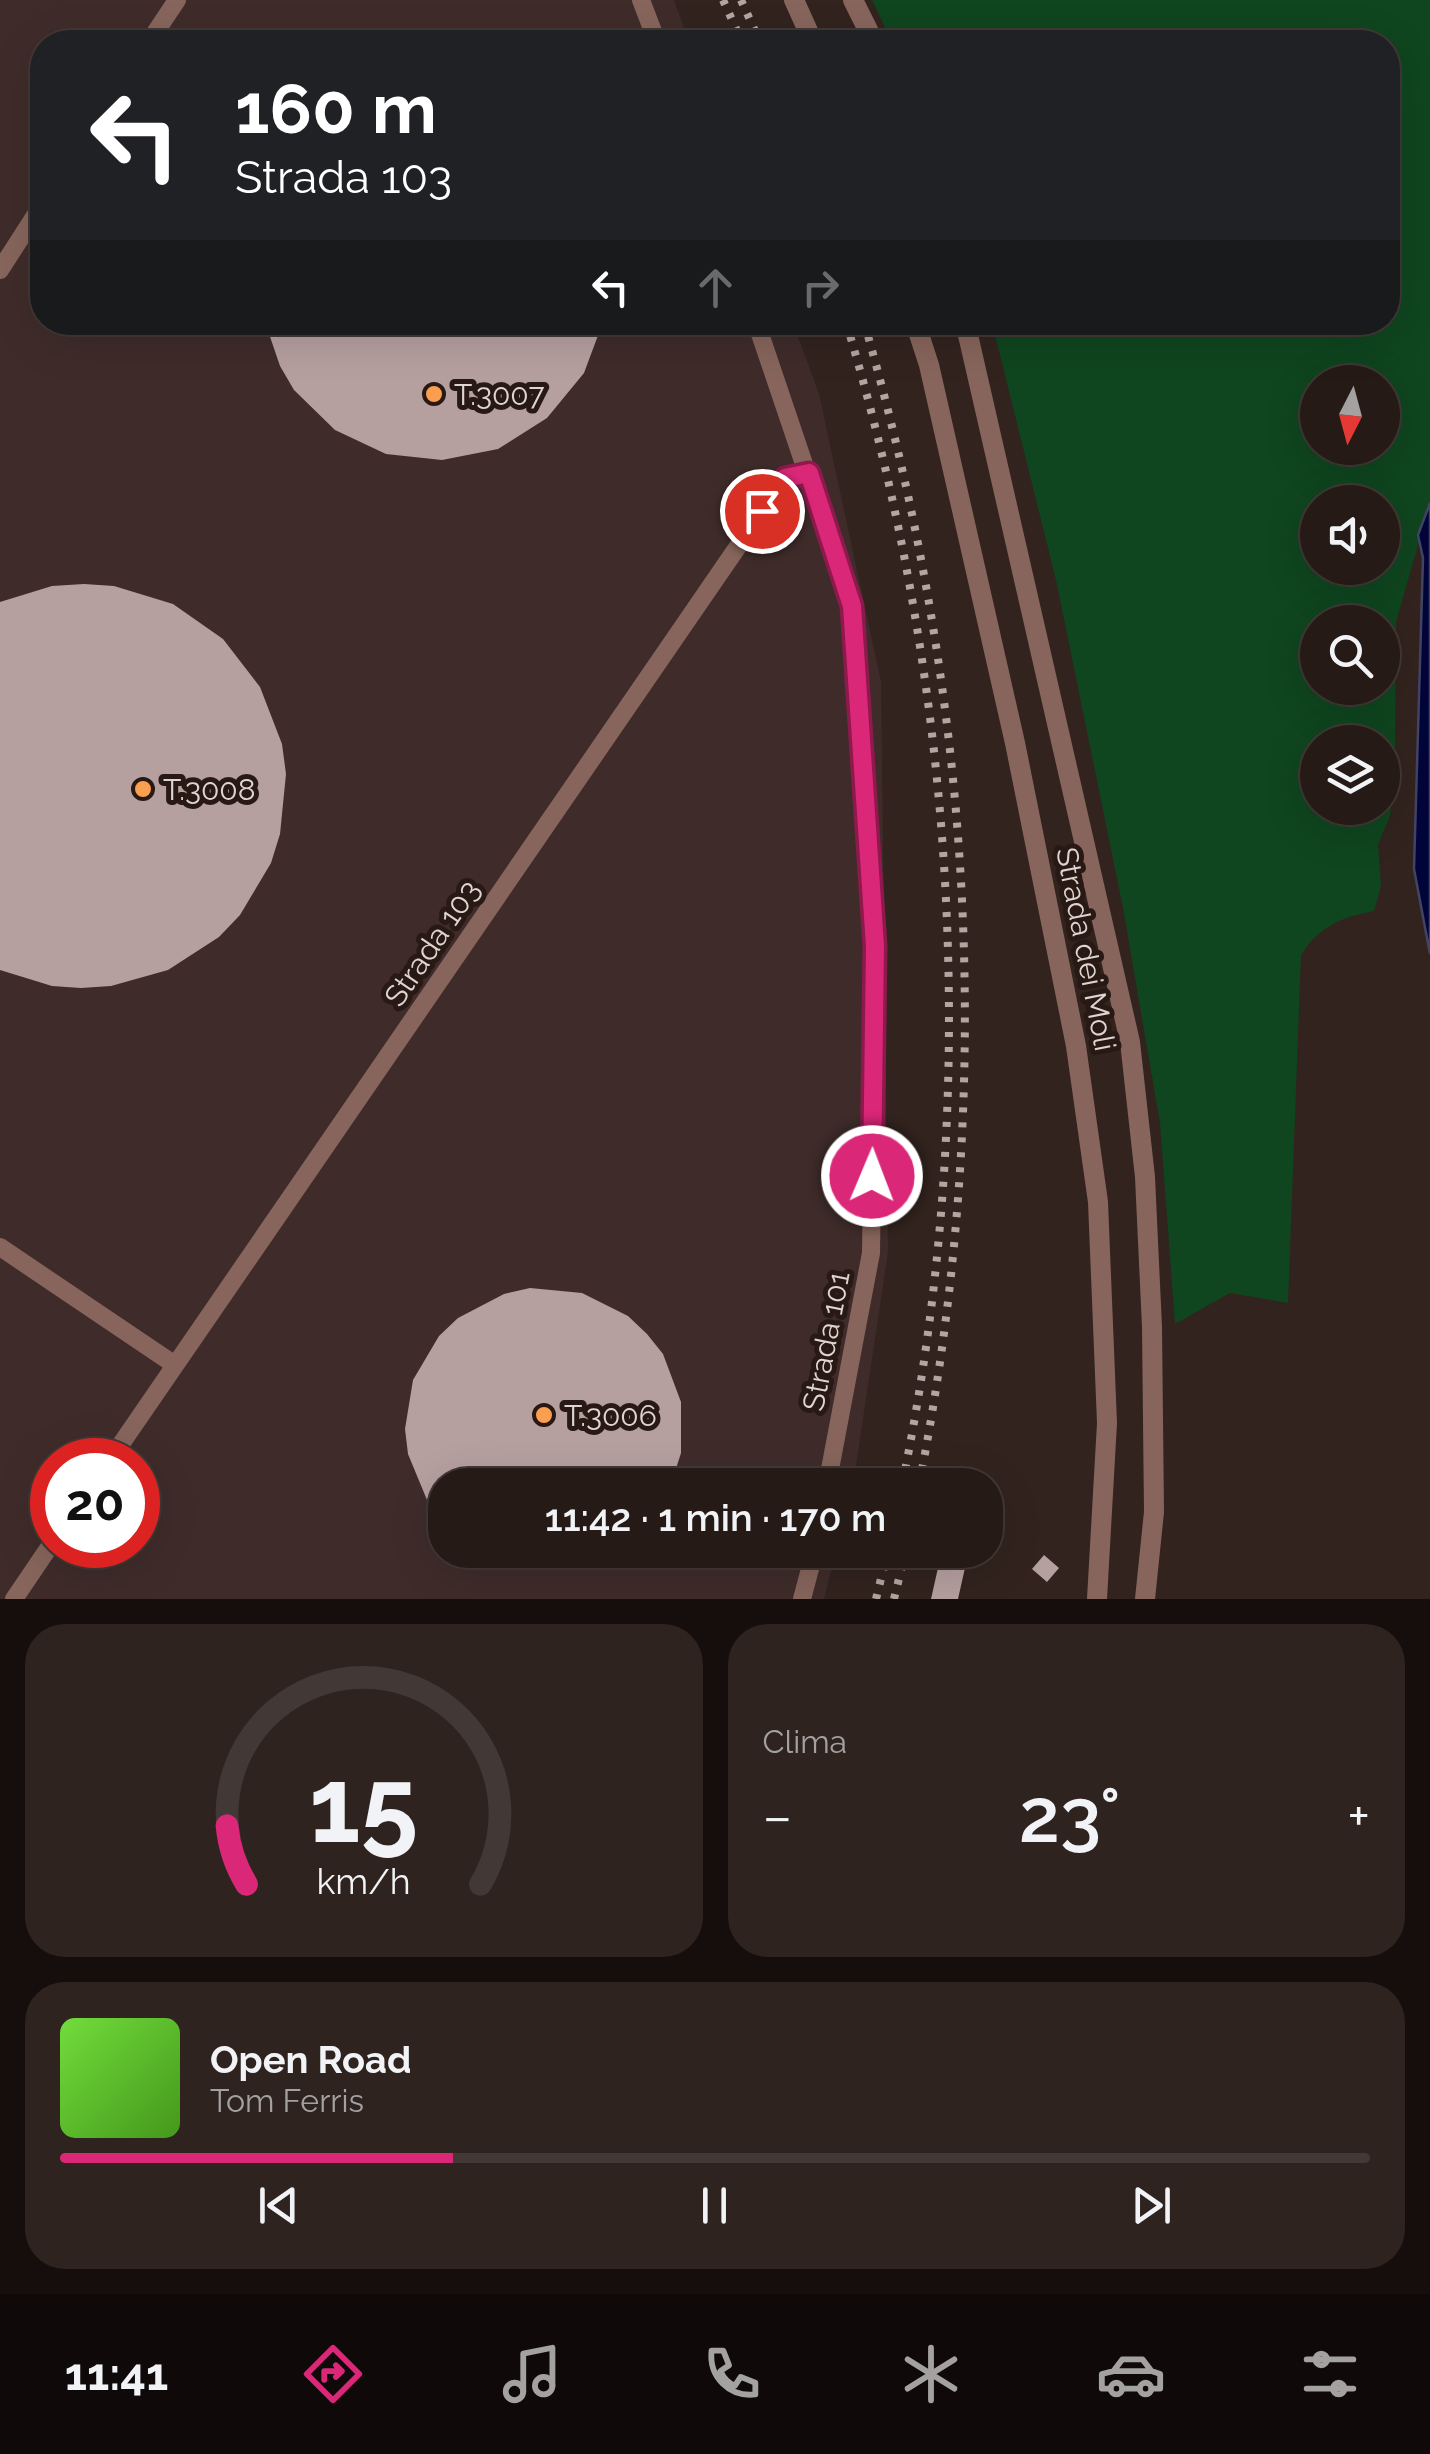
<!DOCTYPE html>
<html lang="it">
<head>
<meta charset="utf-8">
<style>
	body { margin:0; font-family:Raleway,sans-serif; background:#2e231f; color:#f1f3f6; height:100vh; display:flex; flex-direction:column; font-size:38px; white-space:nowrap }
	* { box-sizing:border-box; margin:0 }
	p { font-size:32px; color:#a4a1a1 }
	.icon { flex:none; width:55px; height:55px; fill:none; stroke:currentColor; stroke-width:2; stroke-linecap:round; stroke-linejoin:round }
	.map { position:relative; height:1599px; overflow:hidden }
	.details { display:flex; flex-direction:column; gap:25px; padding:25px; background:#150e0c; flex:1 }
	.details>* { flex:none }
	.hud { position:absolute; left:30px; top:30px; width:1370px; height:305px; border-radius:40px; box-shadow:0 10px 40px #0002,0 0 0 2px #423835; background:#202124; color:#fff; overflow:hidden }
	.needle { width:65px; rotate:186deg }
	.buttons { position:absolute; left:1300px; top:365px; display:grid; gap:20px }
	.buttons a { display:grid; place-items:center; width:100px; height:100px; border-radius:50%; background:#261a16; box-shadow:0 10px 40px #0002,0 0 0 2px #423835; font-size:50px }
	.speed { position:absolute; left:30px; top:1438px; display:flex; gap:20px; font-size:50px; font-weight:700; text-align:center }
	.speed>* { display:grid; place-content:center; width:130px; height:130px; border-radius:50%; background:#261a16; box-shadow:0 10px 40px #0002,0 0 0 2px #423835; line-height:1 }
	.speed .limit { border:15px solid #d22; background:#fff; color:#111 }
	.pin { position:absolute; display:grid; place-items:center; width:85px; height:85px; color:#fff; margin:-42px; border:5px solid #fff; border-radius:50%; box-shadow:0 2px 10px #0007 }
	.me { position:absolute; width:110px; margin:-55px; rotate:1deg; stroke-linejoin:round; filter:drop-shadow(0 0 8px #0008) }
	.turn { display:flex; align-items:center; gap:35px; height:210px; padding:0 40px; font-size:45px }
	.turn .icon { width:130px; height:130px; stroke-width:2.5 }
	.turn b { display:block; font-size:70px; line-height:85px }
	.lanes { display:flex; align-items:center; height:95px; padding:0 40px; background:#0003; justify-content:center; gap:50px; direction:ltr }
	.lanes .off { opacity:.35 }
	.big { font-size:75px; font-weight:600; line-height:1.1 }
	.details .card { flex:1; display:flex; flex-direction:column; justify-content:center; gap:15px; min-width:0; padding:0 35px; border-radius:40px; background:#2e231f }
	.details .dial { align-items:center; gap:0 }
	.dial svg { height:260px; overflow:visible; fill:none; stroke:#423835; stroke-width:7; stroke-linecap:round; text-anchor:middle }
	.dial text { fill:#f1f3f6; stroke:none }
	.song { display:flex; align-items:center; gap:30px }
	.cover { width:120px; height:120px; border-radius:15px; background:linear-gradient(135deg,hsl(100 70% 55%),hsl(100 70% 35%)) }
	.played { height:10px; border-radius:5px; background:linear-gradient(90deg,#db2777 30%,#423835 30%) }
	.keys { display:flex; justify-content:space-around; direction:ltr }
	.heat { display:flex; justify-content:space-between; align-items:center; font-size:55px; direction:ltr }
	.details .tiles { flex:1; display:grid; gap:25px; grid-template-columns:1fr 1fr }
	.card:last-child { grid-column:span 2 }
	.trip { position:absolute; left:428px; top:1468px; width:575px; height:100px; border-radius:40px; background:#261a16; box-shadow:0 10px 40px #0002,0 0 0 2px #423835; font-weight:600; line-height:100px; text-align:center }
	.dock { display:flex; height:160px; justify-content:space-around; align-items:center; background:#0f0a09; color:#a4a1a1 }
	.dock .icon { width:70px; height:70px }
	.dock .on { color:#db2777 }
	.dock b { font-size:45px; color:#f1f3f6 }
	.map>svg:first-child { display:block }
	.industrial { fill:#3f2c2a; fill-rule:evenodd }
	.green { fill:#0f451f; fill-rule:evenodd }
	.water { fill:#000539; stroke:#434366; stroke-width:2.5 }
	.building { fill:#b6a09f }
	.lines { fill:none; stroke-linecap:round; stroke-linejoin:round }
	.lane { stroke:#87655c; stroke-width:18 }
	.street { stroke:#87655c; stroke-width:20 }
	.rail { stroke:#b2a6a2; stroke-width:8; stroke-dasharray:5 10; stroke-linecap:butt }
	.route-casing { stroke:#8e194d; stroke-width:25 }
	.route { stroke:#db2777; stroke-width:18 }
	.poi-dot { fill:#fb9e50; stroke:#281914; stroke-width:4 }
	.labels { text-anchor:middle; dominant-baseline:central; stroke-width:10; stroke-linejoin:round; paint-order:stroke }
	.poi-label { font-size:30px; fill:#ded4d0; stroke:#281914; text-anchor:start }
	.street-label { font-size:30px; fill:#ded4d0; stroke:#281914 }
</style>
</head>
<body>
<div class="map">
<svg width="1430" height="1599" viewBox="0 0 1430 1599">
	<rect width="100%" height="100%" fill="#32231e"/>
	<path class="industrial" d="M0 0H674L689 42H42V322L793 323 819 394 881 682 888 1252 853 1485H445V1550H836L824 1599H0ZM52 1460H138V1545H52Z"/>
	<path class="green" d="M872 0H1430V503L1396 622 1395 770 1390 816 1378 845 1381 886 1374 911C1341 917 1319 927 1301 955L1288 1303 1230 1293 1175 1324 1160 1123 1123 908 1056 580 992 323 1388 322V42H892ZM1318 382H1382V448H1318ZM1318 502H1382V568H1318ZM1318 622H1382V688H1318ZM1318 742H1382V808H1318Z"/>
	<path class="water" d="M1430 503V954L1414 869 1423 558 1418 535Z"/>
	<path class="building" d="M265 322H603L584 373 547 418 498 449 442 460 386 454 335 430 294 390 280 366Z
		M84 584 114 586 173 604 223 639 260 687 282 744 286 774 280 834 271 863 240 915 219 937 168 970 111 986 81 988 52 986 0 970V602L52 586Z
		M530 1288 582 1293 628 1316 647 1334 663 1354 681 1402V1453L673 1478 670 1485H445V1523L427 1500 408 1454 405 1429 413 1380 439 1336 458 1318 504 1294Z
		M483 1550H607L556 1564H530Z
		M942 1550H969L958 1599H931Z
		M1044 1555 1059 1568 1047 1582 1032 1569Z"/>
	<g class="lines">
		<path class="lane" d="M641 0 657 42
			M149 42 177 0
			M0 270 42 205
			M756 322 852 606 875 946 871 1253 827 1485
			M0 1247 175 1365
			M110 1460 785 478 809 473
			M14 1599 52 1543
			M802 1599 815 1550"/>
		<path class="street" d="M794 0 813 42
			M853 0 874 42
			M915 322 929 365 1015 743 1076 1046 1098 1202 1107 1423 1097 1599
			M965 322 1130 1042 1145 1177 1152 1327 1154 1512 1145 1599"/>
		<path class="rail" d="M723 0 742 42
			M741 0 760 42
			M846 322C959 695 981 1103 902 1485
			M864 322C975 705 996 1094 919 1485
			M876 1599 888 1550
			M894 1599 906 1550"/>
	</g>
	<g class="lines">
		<defs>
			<path id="route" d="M762 511 785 478 809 473 852 606 875 946 872 1176"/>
		</defs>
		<use href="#route" class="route-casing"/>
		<use href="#route" class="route"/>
	</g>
	<g class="poi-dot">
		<circle cx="434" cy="394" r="10"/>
		<circle cx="143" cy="789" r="10"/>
		<circle cx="544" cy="1415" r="10"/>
	</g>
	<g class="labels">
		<g class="poi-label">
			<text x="454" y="394">T.3007</text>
			<text x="163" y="789">T.3008</text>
			<text x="564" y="1415">T.3006</text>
		</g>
		<g class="street-label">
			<text transform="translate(432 943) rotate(-56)">Strada 103</text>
			<text transform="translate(1086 949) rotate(79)">Strada dei Moli</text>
			<text transform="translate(826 1341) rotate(-79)">Strada 101</text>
		</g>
	</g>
</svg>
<div class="buttons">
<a><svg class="needle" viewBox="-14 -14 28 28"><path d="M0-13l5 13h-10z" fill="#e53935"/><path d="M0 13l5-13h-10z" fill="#a4a1a1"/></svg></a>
<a><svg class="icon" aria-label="sound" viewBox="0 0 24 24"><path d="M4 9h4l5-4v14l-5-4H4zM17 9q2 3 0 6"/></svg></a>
<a><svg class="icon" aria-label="search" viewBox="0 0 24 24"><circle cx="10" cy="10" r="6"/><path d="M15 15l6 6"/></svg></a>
<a><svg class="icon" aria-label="layers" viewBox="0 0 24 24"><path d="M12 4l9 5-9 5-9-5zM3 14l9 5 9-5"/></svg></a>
</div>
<div class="speed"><div class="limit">20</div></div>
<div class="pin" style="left:762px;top:511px;background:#d93025"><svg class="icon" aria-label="arrive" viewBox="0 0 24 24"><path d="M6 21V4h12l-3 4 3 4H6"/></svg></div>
<svg class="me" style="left:872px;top:1176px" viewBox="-20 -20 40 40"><circle r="17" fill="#db2777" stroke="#fff" stroke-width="3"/><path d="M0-11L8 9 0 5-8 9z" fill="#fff"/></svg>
<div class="trip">11:42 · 1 min · 170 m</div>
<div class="hud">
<div class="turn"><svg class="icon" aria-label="left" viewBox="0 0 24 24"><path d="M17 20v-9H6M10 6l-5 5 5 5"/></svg><div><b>160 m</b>Strada 103</div></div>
<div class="lanes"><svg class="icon" aria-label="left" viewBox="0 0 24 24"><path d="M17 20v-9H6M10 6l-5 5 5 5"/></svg><svg class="icon off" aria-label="ahead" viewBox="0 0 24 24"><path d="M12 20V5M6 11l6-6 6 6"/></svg><svg class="icon off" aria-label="right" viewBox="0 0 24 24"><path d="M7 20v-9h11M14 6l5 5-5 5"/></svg></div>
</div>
</div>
<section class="details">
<div class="tiles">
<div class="card dial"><svg viewBox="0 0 100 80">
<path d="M14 69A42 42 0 1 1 86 69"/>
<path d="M14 69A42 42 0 0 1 8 51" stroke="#db2777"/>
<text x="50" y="56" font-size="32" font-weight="700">15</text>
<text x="50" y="72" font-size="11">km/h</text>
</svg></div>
<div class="card"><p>Clima</p>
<div class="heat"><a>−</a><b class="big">23°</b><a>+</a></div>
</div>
<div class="card">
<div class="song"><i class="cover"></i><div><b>Open Road</b><p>Tom Ferris</p></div></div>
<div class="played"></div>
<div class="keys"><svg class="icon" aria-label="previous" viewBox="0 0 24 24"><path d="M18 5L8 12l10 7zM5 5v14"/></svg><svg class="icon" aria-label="pause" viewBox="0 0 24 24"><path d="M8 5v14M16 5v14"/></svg><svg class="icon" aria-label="next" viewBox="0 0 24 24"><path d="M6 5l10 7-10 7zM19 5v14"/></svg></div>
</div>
</div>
</section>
<nav class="dock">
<b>11:41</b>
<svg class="icon on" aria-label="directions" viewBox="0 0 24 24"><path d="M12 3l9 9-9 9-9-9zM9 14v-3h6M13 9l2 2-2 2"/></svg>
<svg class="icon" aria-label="music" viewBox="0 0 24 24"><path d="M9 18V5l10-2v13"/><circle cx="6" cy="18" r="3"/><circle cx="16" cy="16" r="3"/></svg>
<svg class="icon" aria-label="phone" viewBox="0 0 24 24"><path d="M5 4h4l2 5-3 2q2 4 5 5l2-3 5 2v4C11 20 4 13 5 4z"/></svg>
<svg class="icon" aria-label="climate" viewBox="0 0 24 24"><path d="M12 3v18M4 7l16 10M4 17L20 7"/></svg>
<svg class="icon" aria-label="car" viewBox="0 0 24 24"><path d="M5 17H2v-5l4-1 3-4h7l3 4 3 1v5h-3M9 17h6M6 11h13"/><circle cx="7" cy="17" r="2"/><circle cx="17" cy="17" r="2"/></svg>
<svg class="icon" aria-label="filters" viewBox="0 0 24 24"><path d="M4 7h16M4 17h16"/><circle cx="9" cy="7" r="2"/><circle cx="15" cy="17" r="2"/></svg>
</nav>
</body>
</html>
